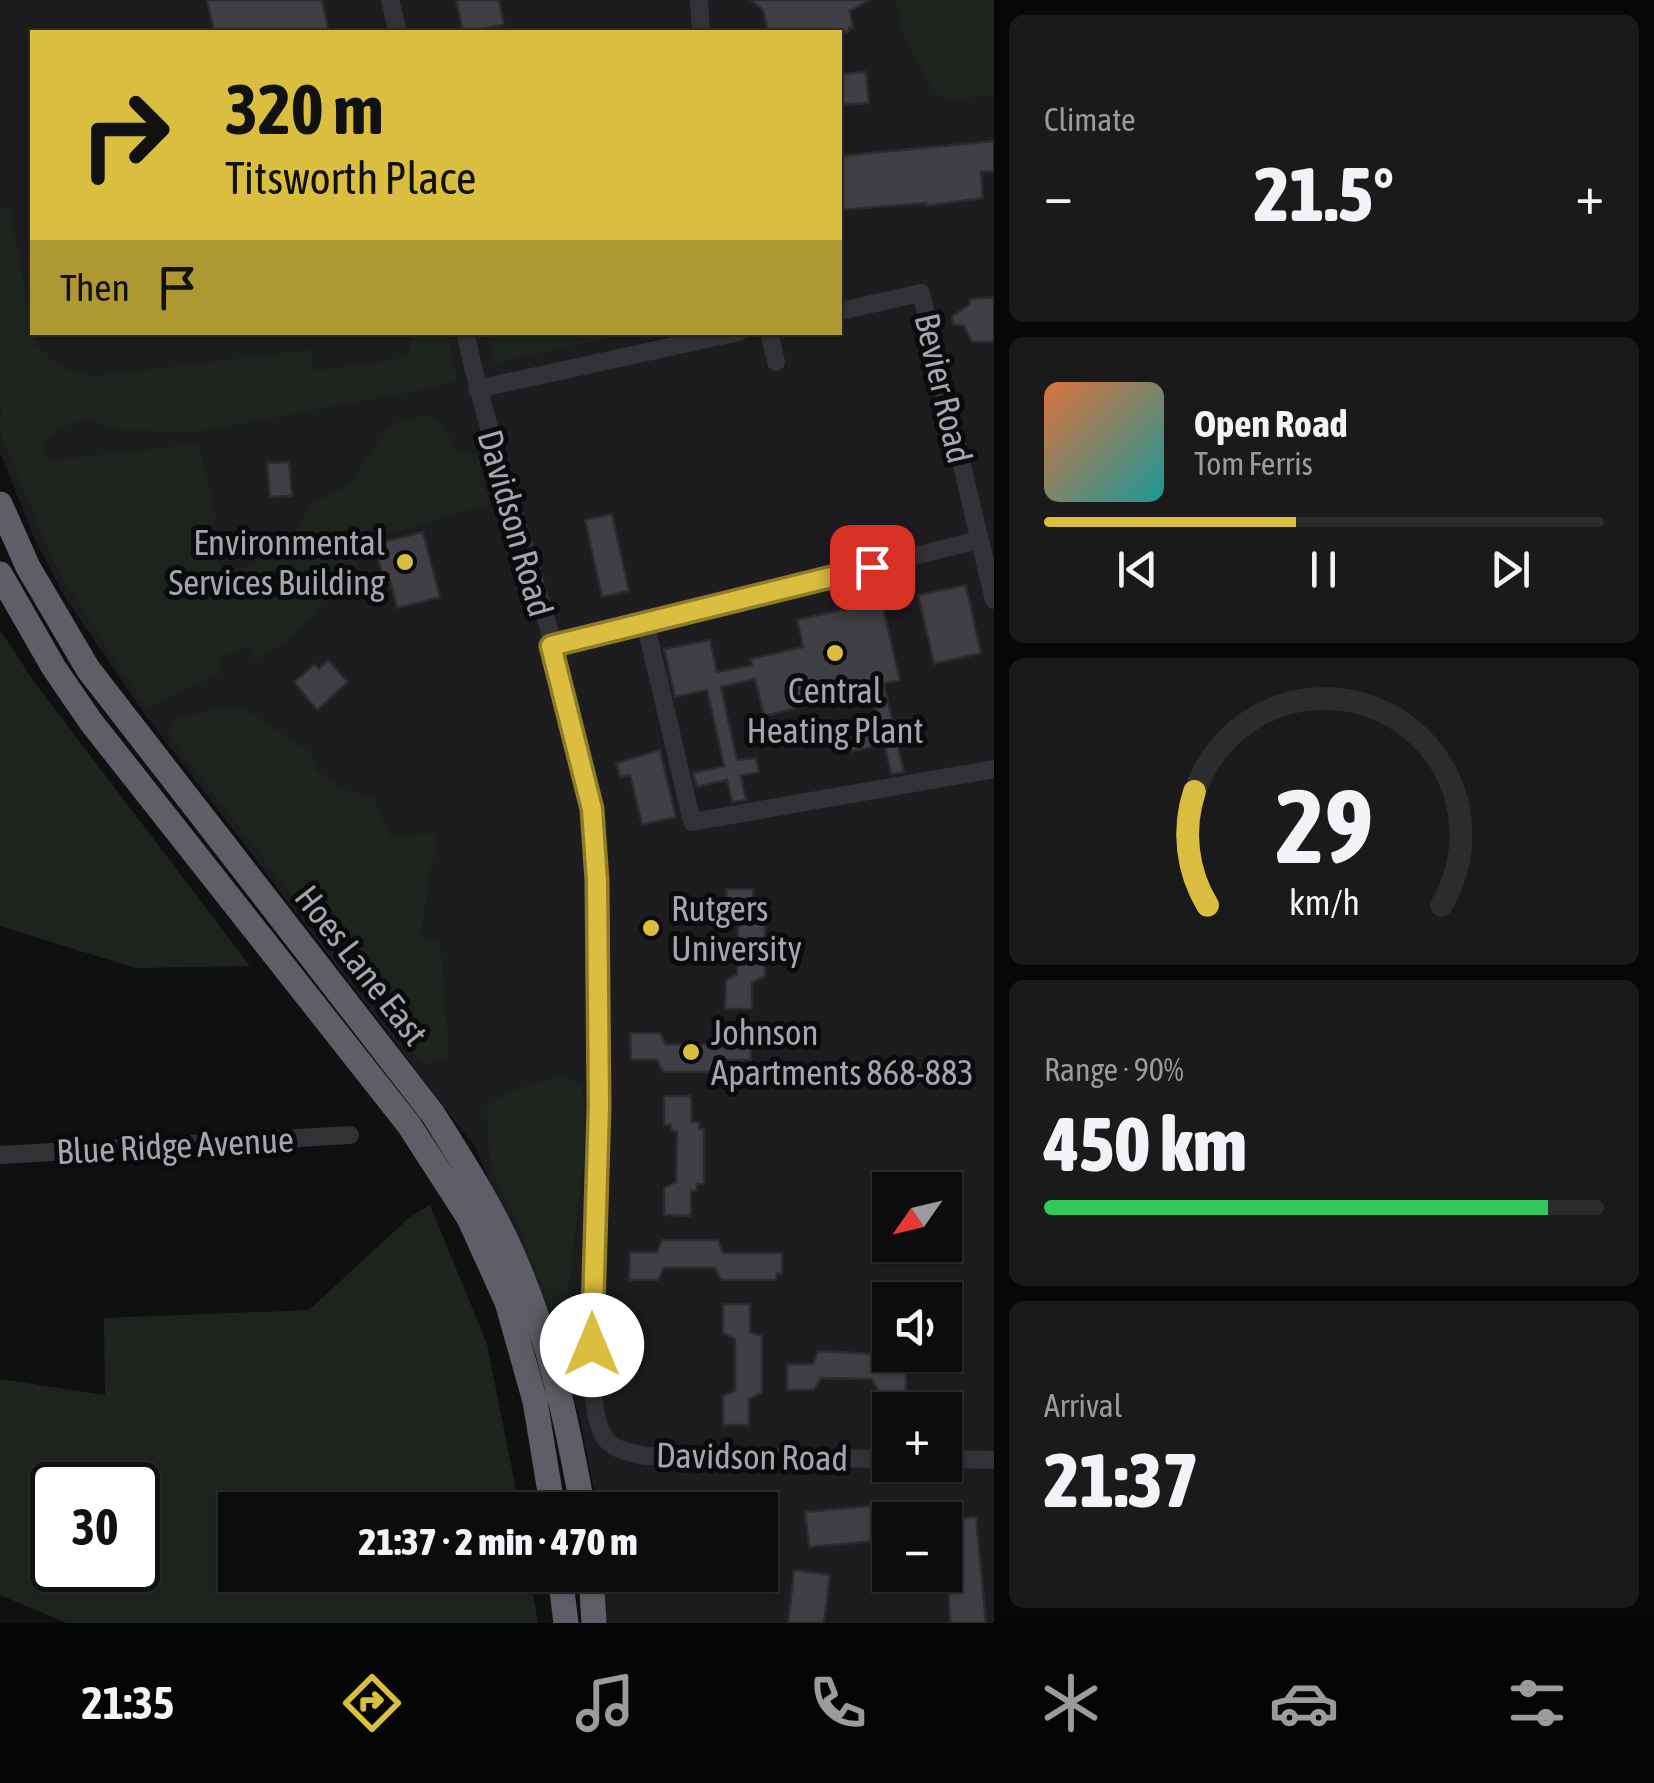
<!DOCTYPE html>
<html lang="en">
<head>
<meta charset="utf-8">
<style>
	body { margin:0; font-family:"Asap Condensed",sans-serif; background:#1a1a1b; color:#f1f3f6; height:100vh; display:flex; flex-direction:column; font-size:38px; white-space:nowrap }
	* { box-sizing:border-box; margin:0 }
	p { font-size:32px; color:#9a9b9d }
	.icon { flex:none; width:55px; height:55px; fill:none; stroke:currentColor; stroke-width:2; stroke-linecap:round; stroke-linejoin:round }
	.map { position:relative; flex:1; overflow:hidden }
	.side { display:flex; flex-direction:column; gap:15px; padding:15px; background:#070707; width:660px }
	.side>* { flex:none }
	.hud { position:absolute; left:30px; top:30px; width:812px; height:305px; border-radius:0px; box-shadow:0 2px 8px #0004,0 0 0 2px #2c2c2e; background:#dabe3f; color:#111; overflow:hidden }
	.needle { width:65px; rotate:236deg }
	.buttons { position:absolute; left:872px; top:1172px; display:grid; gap:20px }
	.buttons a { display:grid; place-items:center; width:90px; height:90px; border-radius:0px; background:#0c0c0d; box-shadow:0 2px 8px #0004,0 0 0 2px #2c2c2e; font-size:50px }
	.speed { position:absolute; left:30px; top:1462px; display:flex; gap:20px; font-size:50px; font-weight:700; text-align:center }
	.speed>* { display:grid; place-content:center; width:130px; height:130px; border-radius:50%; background:#0c0c0d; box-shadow:0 2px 8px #0004,0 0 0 2px #2c2c2e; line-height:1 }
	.speed .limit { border:5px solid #111; border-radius:15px; background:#fff; color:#111 }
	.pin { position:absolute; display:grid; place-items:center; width:85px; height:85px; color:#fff; margin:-42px; border-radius:20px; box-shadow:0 5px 15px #0006 }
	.me { position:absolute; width:110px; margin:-55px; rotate:0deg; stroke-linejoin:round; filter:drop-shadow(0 0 8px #0008) }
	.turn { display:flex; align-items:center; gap:35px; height:210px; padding:0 30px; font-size:45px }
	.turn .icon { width:130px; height:130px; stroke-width:2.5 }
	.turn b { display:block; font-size:70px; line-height:85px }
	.then { display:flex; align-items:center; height:95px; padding:0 30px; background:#0003; gap:20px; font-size:38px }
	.big { font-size:75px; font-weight:800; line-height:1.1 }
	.side .tile { flex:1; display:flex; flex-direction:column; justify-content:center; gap:15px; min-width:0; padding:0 35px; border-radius:15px; background:#1a1a1b }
	.side .dial { align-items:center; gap:0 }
	.dial svg { height:260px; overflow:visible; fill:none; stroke:#2c2c2e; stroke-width:7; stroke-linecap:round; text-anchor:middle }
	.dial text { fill:#f1f3f6; stroke:none }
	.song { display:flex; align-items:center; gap:30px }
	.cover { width:120px; height:120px; border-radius:15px; background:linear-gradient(135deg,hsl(20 70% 55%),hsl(180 70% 35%)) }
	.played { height:10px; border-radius:5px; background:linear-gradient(90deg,#dabe3f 45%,#2c2c2e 45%) }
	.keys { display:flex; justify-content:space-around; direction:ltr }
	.heat { display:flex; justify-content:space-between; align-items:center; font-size:55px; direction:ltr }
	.charge { height:15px; border-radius:8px; background:linear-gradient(90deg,#34c759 90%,#2c2c2e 0) }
	.trip { position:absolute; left:218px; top:1492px; width:560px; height:100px; border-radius:0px; background:#0c0c0d; box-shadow:0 2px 8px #0004,0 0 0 2px #2c2c2e; font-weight:800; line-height:100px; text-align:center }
	.tab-bar { display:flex; height:160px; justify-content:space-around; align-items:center; background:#050505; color:#9a9b9d }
	.tab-bar .icon { width:70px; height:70px }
	.tab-bar .active { color:#dabe3f }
	.tab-bar b { font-size:45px; color:#f1f3f6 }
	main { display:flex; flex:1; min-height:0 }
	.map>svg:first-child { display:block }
	.built { fill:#1d1c1e; fill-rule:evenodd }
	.green { fill:#1d241e; fill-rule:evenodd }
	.building { fill:#404044; stroke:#2b2a2d; stroke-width:2.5 }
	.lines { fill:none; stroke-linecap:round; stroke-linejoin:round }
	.minor { stroke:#323236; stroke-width:18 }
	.highway { stroke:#5e5f66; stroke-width:25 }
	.route-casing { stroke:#8e7c29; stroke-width:25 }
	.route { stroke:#dabe3f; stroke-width:18 }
	.poi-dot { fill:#dabe3f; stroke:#0c0b0c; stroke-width:4 }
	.labels { text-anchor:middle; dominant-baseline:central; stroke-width:10; stroke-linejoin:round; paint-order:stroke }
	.street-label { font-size:35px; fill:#a3a5b0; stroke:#0c0b0c }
	.poi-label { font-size:35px; fill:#a3a5b0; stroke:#0c0b0c; text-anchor:start }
</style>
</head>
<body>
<main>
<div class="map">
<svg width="994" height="1623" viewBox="0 0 994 1623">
	<rect width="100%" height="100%" fill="#101011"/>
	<path class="built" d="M0 0H994V1623H605L603 1575H760V1510H598L581 1423 552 1325 475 1147 141 709 66 599 35 540 0 453ZM32 32H840V332H32ZM890 1190H945V1245H890ZM890 1300H945V1355H890ZM890 1410H945V1465H890ZM890 1520H945V1575H890Z"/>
	<path class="green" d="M896 0H994V96L947 99 936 95 904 37Z
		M0 208H9L37 345C53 365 67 371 92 376L310 350 314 371 408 357 412 333H447L457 381 432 388 197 432 119 430 85 419 57 430 45 441 43 457 49 460 199 444 216 520 205 533 204 547 212 561 228 569 247 568 289 541 312 503 347 486 389 428 400 420 432 415 444 427 457 451 478 454 490 504 361 542 360 563 286 642 255 661 251 646 222 657 218 675 146 708 58 571 1 436Z
		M612 333 613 337 497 363 493 362 486 333Z
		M0 630 35 683 250 966 135 968 0 926Z
		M227 707 248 711 310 752 316 770 345 790 373 798 390 836 434 833 439 847 431 866 420 938 440 939 449 1059 426 1064 410 1050 168 735 176 718Z
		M563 1076 583 1087 584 1156 563 1337 511 1207 491 1170 486 1108C507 1089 536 1082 563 1076Z
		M430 1205 487 1344 520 1510H235V1575H530L538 1623H67L0 1595V1379L105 1395 104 1318 309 1310 410 1217ZM52 1485H138V1570H52Z"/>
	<path class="building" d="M207 0H322L329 32H214Z
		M456 0H499L504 25 463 32Z
		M751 0H870L850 11 853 28H849V32H768L763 10Z
		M866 72 869 103 840 105V74Z
		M994 141V171L981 172 983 198 926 206V203L840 210V156Z
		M994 297V342H972L964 326 953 324 952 316 969 305 970 299Z
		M289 462 292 496 270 497 267 463Z
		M612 514 629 591 602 597 585 520Z
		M423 532 440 597 397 608 390 580 384 581 374 544Z
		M966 585 981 653 934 664 918 595Z
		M880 594 900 680 884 684 893 724 912 723 915 737 897 741 904 772 891 774 884 744 850 752 847 738 880 730 873 697 838 705 836 699 764 716 755 679 721 687 737 760 756 758 759 772 741 776 746 800 732 802 727 780 697 787 693 773 724 766 707 690 675 697 664 649 710 640 717 672 752 665 750 659 803 647 797 620 867 604 865 597Z
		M328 660 348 682 317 710 294 682 315 664 319 669Z
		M660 750 676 817 642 825 630 775 620 777 616 763Z
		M726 889H753V915L765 921V976L752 983V1009H725L726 980 737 974 738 923 726 917Z
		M630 1033H660L666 1044H714V1039H723V1033H751V1060H724V1067L718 1066V1072H663L657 1060H631Z
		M664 1096H691L692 1122H699V1129H704V1184H697V1191H691V1216L664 1215V1188L676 1182 677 1131H671V1125H664Z
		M662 1240H718L723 1253H782V1274H777L776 1280H721L715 1268H664L658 1280H629L630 1252H657Z
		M723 1304H750V1332L762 1336V1393L749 1399V1425H723V1396L735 1391V1339L723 1333Z
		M818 1351 875 1354V1358H882V1364H906V1392L878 1391 872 1379 821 1378 814 1390H787V1364H813Z
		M913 1502 915 1520H890V1540L809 1547 805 1512Z
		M976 1517 986 1623H950L945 1519Z
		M794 1570 830 1575 824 1623H788Z"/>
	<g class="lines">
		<path class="minor" d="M390 0 398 32
			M699 0 701 32
			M840 311 921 293 994 600
			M465 332C500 492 564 645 591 806 607 899 599 999 599 1093 599 1153 576 1401 605 1438 614 1451 631 1452 645 1456L890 1459
			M769 332 776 362
			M477 389 739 332
			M645 622 692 822 994 769
			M551 645 979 540
			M0 1155 350 1135
			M945 1459 994 1460"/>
		<path class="highway" d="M0 504 28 567 88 669 433 1114C461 1159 491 1205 512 1253 549 1336 567 1421 583 1510
			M0 574 54 668 91 722 409 1125 469 1218 507 1302 535 1401 553 1510
			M560 1575 566 1623
			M591 1575 594 1623"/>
	</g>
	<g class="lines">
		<defs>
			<path id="route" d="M592 1345 599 1106 597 881 592 809 551 646 872 567"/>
		</defs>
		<use href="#route" class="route-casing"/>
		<use href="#route" class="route"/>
	</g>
	<g class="poi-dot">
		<circle cx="405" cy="562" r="10"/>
		<circle cx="835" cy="653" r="10"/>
		<circle cx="651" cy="928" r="10"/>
		<circle cx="691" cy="1052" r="10"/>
	</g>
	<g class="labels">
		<g class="street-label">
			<text transform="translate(944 388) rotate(77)">Bevier Road</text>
			<text transform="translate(516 523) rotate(74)">Davidson Road</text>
			<text transform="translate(362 965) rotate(52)">Hoes Lane East</text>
			<text transform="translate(175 1145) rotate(-3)">Blue Ridge Avenue</text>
			<text transform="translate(752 1456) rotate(1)">Davidson Road</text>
		</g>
		<g class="poi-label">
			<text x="385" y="542" text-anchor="end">Environmental<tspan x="385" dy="40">Services Building</tspan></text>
			<text x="835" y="690" text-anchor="middle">Central<tspan x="835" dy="40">Heating Plant</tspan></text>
			<text x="671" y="908">Rutgers<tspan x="671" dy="40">University</tspan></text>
			<text x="711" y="1032">Johnson<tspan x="711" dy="40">Apartments 868-883</tspan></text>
		</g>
	</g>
</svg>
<div class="buttons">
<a><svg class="needle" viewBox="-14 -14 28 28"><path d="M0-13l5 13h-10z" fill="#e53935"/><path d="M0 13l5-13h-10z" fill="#9a9b9d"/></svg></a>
<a><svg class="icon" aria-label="sound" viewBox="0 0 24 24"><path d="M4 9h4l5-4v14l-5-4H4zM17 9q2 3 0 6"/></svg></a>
<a>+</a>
<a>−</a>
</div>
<div class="speed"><div class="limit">30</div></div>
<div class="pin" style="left:872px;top:567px;background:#d93025"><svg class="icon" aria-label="arrive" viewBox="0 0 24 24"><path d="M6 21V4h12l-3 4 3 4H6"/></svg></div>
<svg class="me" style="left:592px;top:1345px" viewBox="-20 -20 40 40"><circle r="19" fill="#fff"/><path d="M0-13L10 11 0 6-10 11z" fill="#dabe3f"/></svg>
<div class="trip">21:37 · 2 min · 470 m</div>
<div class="hud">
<div class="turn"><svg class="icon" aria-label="right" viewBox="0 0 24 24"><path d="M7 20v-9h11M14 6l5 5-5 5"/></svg><div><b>320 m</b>Titsworth Place</div></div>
<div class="then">Then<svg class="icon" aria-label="arrive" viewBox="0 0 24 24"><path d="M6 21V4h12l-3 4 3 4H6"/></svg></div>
</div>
</div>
<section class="side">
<div class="tile"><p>Climate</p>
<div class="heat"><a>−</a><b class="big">21.5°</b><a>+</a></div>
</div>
<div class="tile">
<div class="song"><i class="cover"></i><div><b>Open Road</b><p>Tom Ferris</p></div></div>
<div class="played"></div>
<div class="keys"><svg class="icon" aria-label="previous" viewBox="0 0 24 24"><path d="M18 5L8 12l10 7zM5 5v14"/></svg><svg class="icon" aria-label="pause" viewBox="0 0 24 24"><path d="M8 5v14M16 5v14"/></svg><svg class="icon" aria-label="next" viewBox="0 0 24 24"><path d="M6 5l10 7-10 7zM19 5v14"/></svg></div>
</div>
<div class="tile dial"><svg viewBox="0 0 100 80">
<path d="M14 69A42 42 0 1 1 86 69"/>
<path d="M14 69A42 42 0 0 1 10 34" stroke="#dabe3f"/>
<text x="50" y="56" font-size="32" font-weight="700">29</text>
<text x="50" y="72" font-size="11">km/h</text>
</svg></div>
<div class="tile"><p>Range · 90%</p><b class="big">450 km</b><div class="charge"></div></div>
<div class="tile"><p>Arrival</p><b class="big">21:37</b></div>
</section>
</main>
<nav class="tab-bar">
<b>21:35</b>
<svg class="icon active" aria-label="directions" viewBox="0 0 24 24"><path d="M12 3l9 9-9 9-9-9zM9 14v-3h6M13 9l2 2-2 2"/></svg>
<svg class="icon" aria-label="music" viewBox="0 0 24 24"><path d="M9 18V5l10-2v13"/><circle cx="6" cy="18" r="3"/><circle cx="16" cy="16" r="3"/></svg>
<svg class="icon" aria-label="phone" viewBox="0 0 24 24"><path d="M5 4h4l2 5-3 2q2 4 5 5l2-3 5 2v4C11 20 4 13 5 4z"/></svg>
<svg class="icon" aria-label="climate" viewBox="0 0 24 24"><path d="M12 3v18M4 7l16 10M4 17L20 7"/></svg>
<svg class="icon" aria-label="car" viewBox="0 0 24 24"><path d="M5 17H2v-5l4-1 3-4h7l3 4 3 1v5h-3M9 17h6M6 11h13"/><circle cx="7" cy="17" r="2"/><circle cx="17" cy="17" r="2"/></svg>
<svg class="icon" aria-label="filters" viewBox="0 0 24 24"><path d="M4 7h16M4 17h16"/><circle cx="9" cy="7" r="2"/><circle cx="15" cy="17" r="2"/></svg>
</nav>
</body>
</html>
